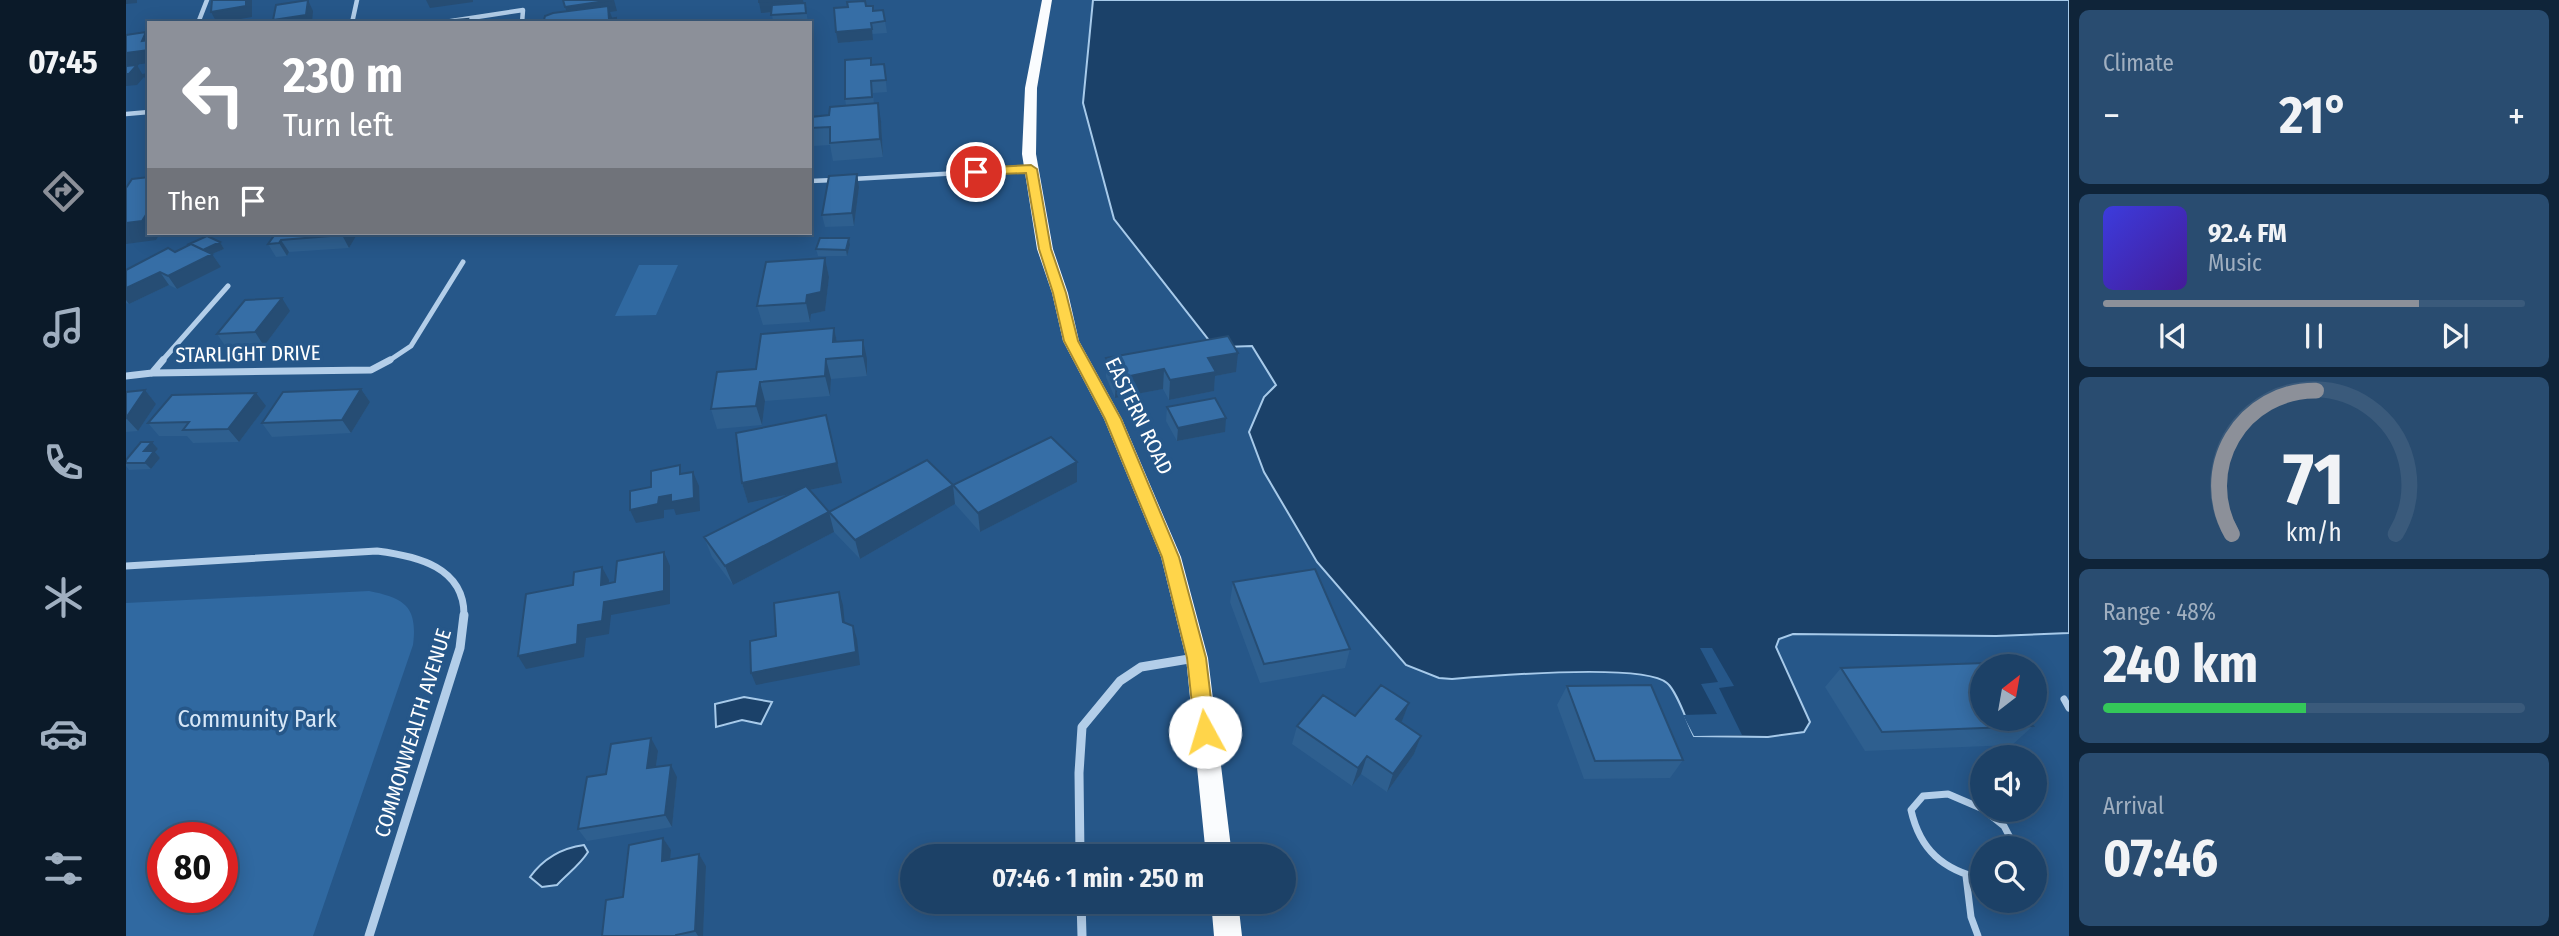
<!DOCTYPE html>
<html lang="en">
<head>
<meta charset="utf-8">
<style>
	body { margin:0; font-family:"Fira Sans Condensed",sans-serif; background:#294c70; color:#f1f3f6; height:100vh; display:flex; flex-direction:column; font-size:26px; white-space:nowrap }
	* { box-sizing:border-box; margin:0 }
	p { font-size:23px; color:#a0afc0 }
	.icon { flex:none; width:38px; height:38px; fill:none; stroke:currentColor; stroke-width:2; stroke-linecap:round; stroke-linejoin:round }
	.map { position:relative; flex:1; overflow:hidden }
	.panel { display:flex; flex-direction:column; gap:10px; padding:10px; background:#0f2439; width:490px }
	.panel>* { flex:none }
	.guide { position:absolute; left:21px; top:21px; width:665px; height:214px; border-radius:0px; box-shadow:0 4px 18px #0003,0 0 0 2px #3a5a7b; background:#8c9099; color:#fff; overflow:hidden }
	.needle { width:46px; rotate:31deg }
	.buttons { position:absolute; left:1844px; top:654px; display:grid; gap:14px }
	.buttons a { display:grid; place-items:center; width:77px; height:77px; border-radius:50%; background:#1c4167; box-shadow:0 4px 18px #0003,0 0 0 2px #3a5a7b; font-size:35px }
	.speed { position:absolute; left:21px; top:822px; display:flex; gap:14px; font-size:35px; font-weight:700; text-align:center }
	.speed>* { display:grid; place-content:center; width:91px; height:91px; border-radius:50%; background:#1c4167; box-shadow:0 4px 18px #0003,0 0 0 2px #3a5a7b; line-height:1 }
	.speed .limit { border:10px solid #d22; background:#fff; color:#111 }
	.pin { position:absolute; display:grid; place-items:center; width:60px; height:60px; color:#fff; margin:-30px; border:4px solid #fff; border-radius:50%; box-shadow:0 2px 7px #0007 }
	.me { position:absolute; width:77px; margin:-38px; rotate:354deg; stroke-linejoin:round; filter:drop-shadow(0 0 5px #0008) }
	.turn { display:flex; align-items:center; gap:24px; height:147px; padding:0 21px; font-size:32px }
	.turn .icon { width:91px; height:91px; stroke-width:2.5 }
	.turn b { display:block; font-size:49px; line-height:60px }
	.then { display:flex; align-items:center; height:66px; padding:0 21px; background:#0003; gap:14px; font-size:26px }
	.big { font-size:52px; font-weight:700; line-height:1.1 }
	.panel .tile { flex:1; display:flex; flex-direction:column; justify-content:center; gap:10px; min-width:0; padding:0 24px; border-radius:10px; background:#294c70 }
	.panel .dial { align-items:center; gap:0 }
	.dial svg { height:182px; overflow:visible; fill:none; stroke:#3a5a7b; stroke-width:7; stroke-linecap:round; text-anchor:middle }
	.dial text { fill:#f1f3f6; stroke:none }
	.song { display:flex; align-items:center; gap:21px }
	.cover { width:84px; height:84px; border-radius:10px; background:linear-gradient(135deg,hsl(240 70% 55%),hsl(260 70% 35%)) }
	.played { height:7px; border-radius:4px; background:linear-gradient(90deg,#8c9099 75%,#3a5a7b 75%) }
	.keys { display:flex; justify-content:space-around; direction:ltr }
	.heat { display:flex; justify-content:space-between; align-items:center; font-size:38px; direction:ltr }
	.charge { height:10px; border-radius:5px; background:linear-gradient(90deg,#34c759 48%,#3a5a7b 0) }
	.trip { position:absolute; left:774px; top:844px; width:396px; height:70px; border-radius:35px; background:#1c4167; box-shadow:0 4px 18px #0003,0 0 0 2px #3a5a7b; font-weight:700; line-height:70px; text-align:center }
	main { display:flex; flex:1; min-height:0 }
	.dock { display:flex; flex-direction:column; width:126px; justify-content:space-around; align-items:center; background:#0b1a29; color:#a0afc0 }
	.dock .icon { width:49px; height:49px }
	.dock .selected { color:#8c9099 }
	.dock b { font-size:32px; color:#f1f3f6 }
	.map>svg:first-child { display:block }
	.green { fill:#3069a1; fill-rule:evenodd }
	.water { fill:#1b4169; stroke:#a7caea; stroke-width:2 }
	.pier { fill:#265789 }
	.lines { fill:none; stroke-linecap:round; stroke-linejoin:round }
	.service-far1 { stroke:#b3cee9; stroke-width:4.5 }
	.service { stroke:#b3cee9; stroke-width:7 }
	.minor-far3 { stroke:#b3cee9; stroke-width:4.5 }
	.minor-far2 { stroke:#b3cee9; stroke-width:5 }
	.minor-far1 { stroke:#b3cee9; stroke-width:7 }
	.minor { stroke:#b3cee9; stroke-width:9 }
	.trunk { fill:#fafcfe; fill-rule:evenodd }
	.wall { fill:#2e5f8f }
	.shaded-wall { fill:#264d74 }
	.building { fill:#366ea6; stroke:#264d74; stroke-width:2 }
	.route { fill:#ffd54a; stroke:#a68a30; stroke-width:2 }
	.labels { text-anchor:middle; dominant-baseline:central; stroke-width:7; stroke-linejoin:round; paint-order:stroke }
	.street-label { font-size:21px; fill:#fff; stroke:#265789 }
	.near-park-label { font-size:24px; fill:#d7e7f7; stroke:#265789 }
</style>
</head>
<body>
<main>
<nav class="dock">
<b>07:45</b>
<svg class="icon selected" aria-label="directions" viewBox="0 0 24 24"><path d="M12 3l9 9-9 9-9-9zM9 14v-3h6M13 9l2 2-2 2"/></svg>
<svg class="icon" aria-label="music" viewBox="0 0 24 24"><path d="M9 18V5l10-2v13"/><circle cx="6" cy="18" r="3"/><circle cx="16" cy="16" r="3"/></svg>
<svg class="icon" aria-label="phone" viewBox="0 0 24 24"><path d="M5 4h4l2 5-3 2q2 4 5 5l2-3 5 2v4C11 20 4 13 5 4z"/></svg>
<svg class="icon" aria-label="climate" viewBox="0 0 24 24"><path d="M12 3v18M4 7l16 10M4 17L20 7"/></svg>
<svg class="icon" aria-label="car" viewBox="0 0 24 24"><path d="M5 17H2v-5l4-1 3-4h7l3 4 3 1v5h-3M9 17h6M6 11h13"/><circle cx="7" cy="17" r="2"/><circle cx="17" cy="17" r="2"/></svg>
<svg class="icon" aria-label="filters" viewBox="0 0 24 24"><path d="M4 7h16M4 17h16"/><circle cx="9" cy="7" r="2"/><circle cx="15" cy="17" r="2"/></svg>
</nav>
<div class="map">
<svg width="1943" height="936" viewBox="0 0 1943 936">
	<rect width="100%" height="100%" fill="#265789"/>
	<path class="green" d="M513 265H552L530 315 489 316Z
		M243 591C278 598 292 606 287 645L187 936H0V603ZM37 838H96V898H37Z"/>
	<path class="water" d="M967 0H1943V633L1870 636 1667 634 1653 639 1650 647 1684 722 1678 732 1642 737 1568 736C1561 723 1551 691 1541 683 1518 663 1362 676 1326 679L1313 678 1280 665 1191 562 1138 472 1123 432 1138 397 1150 385 1126 346 1098 347 1086 344 988 219 957 103Z
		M618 697 646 702 635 724 616 720 590 727 589 704Z
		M458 845 462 852C454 865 441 874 431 885L416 887 404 877C417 859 436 848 458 845Z"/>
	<path class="pier" d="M1574 648H1586L1608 686 1593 688 1616 735 1568 736 1557 715 1591 714 1575 684 1592 682Z"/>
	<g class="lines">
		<path class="service-far1" d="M726 179 905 169
			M684 181 709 180"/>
		<path class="service" d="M1938 699 1943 708
			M1857 809 1822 794 1797 796 1785 810C1794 850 1817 870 1857 879
			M1858 810 1878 826 1890 849
			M1840 876 1845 917 1852 936"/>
		<path class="minor-far3" d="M72 23 81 0
			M226 23 231 0
			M312 23 397 10 396 23
			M0 114 23 112"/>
		<path class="minor-far2" d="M35 362 102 286
			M261 362 285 346 337 262"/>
		<path class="minor-far1" d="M26 373 37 360
			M0 376 26 373 245 370 264 360
			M0 566 251 551C291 556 339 567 338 616"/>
		<path class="minor" d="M954 856 953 773 956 727 994 681 1015 667 1069 658
			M955 901 956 936
			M243 936 334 648 338 615"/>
		<path class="trunk" d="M916 0H926L911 88 910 154 927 249 942 293 953 341 996 419 1055 557 1082 658 1106 856H1080L1060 658 1035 557 978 419 937 341 926 293 911 249 896 154 899 88Z
			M1085 901H1112L1116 936H1088Z"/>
	</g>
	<path class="wall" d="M679 3 682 23H647L646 13H635Z
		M740 6 747 11 757 10 761 33 746 34 747 40 712 43Z
		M758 64 761 92 747 93 748 104 755 121 757 157 707 161 704 145 687 146 684 131 685 117 703 115 720 105 719 99 746 65Z
		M731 174 733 187 728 226 699 227 696 215Z
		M150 233H229L230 236 223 248 163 252 161 256 150 257 142 244Z
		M612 233H643L613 235Z
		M723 238 724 245 721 256H692L690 249Z
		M94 242 98 249 86 254 95 267 51 289 43 285 3 304 0 303V270L49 252Z
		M699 258 703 277 699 311 685 314 684 322 637 325 631 306Z
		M164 311 138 346 100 347 91 334Z
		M708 328 711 342 741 359V376L705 379 704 396 639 401 636 425 591 429 585 409 630 369Z
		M980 358 1110 372 1089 376 1088 391 1043 400 1037 389 989 398 980 377Z
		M235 389 244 402 225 433 146 437 136 423Z
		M19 390 30 404 12 431 0 432V392Z
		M140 406 113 442 67 443 61 436H33L22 423Z
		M1041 407 1099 432 1051 441 1040 421Z
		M26 442 32 449 29 452 34 458 25 469 3 470 0 466V460Z
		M951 462V482L854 532 829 504 734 559 708 532 607 585 586 557 578 537 665 494 622 503 616 483H716L683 490 703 512 827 485Z
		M1107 582 1224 649 1219 668 1134 683 1104 602Z
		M1715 668 1907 726 1886 745 1739 751 1699 687Z
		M1441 686 1557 760 1544 778 1458 779 1431 705Z
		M1283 703 1275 723 1295 736 1288 754 1261 792 1235 774 1226 786 1166 744 1171 726 1229 716Z
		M532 751 530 767 551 777 546 827 461 841 452 829 480 774Z
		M537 838 545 850 544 860 573 854 580 866 577 936H476L497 897Z"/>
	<path class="shaded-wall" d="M0 0H11V3L0 4Z
		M120 0H126V17L91 23 85 12Z
		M182 0 187 11 186 23H149L147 20Z
		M300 0H347V2L304 8Z
		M483 0H488L491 11 484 12 488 23 443 18 439 7Z
		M662 0H677L679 10 635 13 633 2Z
		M746 29 747 40 712 43 710 32Z
		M20 32 23 37V63L0 66V53L16 41Z
		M11 65 18 77 11 85 0 86V74Z
		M23 73V84L16 74Z
		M752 103 755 121 757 157 754 139Z
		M731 174 733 187 728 226 726 213Z
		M23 210V233H34L30 240 0 244V223Z
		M217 233H229L230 236 223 248 216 235Z
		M723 238 724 245 721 256 720 250Z
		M155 240 163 252 161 256 153 243Z
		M94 242 98 249 86 254 95 267 51 289 42 276 73 252Z
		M699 258 703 277 699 311 685 314 684 322 680 303 681 295Z
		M34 272 43 285 3 304 0 300V288Z
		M156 298 164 311 138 346 129 332Z
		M708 328 712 347 707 342Z
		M737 340 741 359V376L737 356Z
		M1112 353 1110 372 1089 376 1088 391 1043 400 1044 380 1082 358Z
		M700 359 705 379 704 396 699 376Z
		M1038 369 1037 389 989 398 990 379Z
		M634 382 639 401 636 425 630 406Z
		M235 389 244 402 225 433 216 420Z
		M19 390 30 404 12 431 0 418Z
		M130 393 140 406 113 442 102 429Z
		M700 415 716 483 622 503 616 483Z
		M1100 418 1099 432 1051 441 1052 428Z
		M26 442 32 449 29 452 34 458 25 469 19 463 18 451Z
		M951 462V482L854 532 852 513Z
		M567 472 573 486 574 511 550 515 548 509 538 510V518L510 523 504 510Z
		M827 485 829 504 734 559 729 540Z
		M703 512 708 532 607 585 599 566Z
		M538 552 544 566V604L485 615 483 634 460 638 458 657 400 669 392 656 452 625 478 602Z
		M476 567 483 580 482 599 475 585Z
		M713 592 717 605 720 635 717 622Z
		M727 626 731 639 734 665 630 685 625 673Z
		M1283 703 1276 721 1264 738 1270 719Z
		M1295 736 1288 754 1261 792 1267 774Z
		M525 738 532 751 528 781 521 768Z
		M1241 756 1235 774 1226 786 1232 768Z
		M545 765 551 777 546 827 539 815Z
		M537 838 545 850 543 873 536 861Z
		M573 854 580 866 577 936H572L569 931Z"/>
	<path class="building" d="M86 0H120V6L85 12Z
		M182 0 180 15 147 20 150 5Z
		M437 0H486L439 7Z
		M633 0H662L633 2Z
		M739 1 740 6H747V11L757 10 759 21 745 23 746 29 710 32 708 8 722 7 721 2Z
		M679 3 680 13 645 15 646 5Z
		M482 6 483 19 490 18V23H406V21L418 20 419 16 427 13Z
		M342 19 340 23H303L304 22Z
		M20 32 16 41 23 40V50L0 53V35Z
		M745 58V65L758 64 760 80 745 81 746 97 719 99V60Z
		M687 63 686 72 684 73V64Z
		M11 65 3 74H0V66Z
		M752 103 754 139 704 143V127L684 128 685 117 703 115 704 107Z
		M731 174 726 213 696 215 703 176Z
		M23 177V210L16 221 0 223V188L6 179Z
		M150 233H217L216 235 155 240 153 243 142 244Z
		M81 236 94 242 77 250 65 244 61 245Z
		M694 238H723L720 250 690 249Z
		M65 244 86 254 42 276 34 272 0 288V270L42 248 49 252Z
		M699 258 695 292 681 295 680 303 631 306 640 262Z
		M156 298 129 332 91 334 119 300Z
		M708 328 707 342 737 340V356L700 359 699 376 634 382 630 406 585 409 591 372 630 369 635 334Z
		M1102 336 1112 353 1082 358 1090 372 1044 380 1038 369 990 379 980 358Z
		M235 389 216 420 136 423 157 392Z
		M19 390 0 418V392Z
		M130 393 102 429 57 430 63 422 22 423 46 395Z
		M1089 398 1100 418 1052 428 1041 407Z
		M700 415 711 463 616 483 610 433Z
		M925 437 951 462 852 513 827 485Z
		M15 442H26L18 451H28L19 463H0V460Z
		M801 460 827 485 729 540 703 512Z
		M554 465V474L567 472 568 498 545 502V495L533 497 532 504 504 510V491L525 487V471Z
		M680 486 703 512 599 566 578 537Z
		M538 552V591L478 602 476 621 452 625 451 644 392 656 400 594 447 585 448 572 476 567 475 585 489 582 491 561Z
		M1189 569 1224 649 1138 664 1107 582Z
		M713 592 717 622 727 626 730 652 625 673 624 641 650 636 648 603Z
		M1859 663 1862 667H1857V719H1901L1907 726 1756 732 1715 668Z
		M1255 685 1283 703 1270 719 1295 736 1267 774 1241 756 1232 768 1171 726 1197 695 1229 716Z
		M1525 685 1557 760 1469 761 1441 686Z
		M525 738 521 768 545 765 539 815 452 829 461 777 480 774 485 744Z
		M537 838 536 861 573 854 569 931 550 935V936H476L480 900 497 897 503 845Z"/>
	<path class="route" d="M905 165 911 169 925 249 940 293 952 341 995 419 1053 557 1080 658 1089 732 1086 738 1079 741 1072 738 1069 732 1061 658 1036 557 979 419 938 341 927 293 913 249 900 173 850 175 844 172 850 168Z"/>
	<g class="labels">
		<g class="street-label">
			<text transform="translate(122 354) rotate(-1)">STARLIGHT DRIVE</text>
			<text transform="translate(1013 416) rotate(64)">EASTERN ROAD</text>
			<text transform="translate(287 733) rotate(-73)">COMMONWEALTH AVENUE</text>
		</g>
		<g class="near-park-label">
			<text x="131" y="719">Community Park</text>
		</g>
	</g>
</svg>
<div class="buttons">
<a><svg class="needle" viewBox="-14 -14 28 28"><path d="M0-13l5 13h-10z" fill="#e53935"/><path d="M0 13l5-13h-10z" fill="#a0afc0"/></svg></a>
<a><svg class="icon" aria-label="sound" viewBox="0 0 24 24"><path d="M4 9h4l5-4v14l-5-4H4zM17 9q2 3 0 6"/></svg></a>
<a><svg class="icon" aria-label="search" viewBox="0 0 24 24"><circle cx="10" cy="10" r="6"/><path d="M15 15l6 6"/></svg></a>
</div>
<div class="speed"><div class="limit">80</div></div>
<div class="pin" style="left:850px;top:172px;background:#d93025"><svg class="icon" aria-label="arrive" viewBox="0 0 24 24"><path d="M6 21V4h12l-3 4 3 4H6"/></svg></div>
<svg class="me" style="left:1079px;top:732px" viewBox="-20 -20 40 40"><circle r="19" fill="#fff"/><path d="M0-13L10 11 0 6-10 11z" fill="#ffd54a"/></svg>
<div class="trip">07:46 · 1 min · 250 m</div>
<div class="guide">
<div class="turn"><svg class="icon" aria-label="left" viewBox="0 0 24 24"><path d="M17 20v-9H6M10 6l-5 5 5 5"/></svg><div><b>230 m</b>Turn left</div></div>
<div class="then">Then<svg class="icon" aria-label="arrive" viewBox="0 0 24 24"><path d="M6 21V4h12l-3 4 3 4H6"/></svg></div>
</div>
</div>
<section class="panel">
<div class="tile"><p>Climate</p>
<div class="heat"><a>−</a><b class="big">21°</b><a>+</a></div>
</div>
<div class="tile">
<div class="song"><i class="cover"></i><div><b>92.4 FM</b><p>Music</p></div></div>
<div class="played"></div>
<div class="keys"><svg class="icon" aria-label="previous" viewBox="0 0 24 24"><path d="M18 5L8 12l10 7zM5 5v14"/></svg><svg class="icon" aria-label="pause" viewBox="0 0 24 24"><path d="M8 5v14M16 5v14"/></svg><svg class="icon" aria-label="next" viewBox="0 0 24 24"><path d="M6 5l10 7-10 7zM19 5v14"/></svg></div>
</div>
<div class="tile dial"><svg viewBox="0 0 100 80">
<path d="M14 69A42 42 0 1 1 86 69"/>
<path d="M14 69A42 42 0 0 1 51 6" stroke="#8c9099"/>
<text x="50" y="56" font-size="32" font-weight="700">71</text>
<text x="50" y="72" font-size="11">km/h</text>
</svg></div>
<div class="tile"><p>Range · 48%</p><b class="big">240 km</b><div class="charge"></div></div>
<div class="tile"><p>Arrival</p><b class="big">07:46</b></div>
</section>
</main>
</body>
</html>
